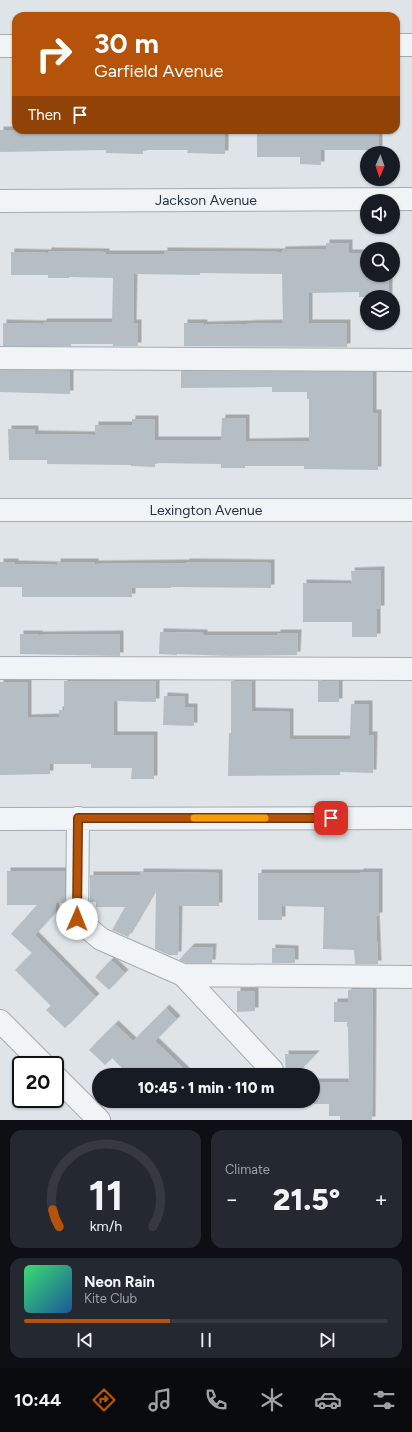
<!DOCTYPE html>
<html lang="en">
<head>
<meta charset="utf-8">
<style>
	body { margin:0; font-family:Figtree,sans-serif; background:#242831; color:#f1f3f6; height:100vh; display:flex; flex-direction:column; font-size:15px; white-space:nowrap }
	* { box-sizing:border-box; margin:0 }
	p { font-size:13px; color:#9ea1a6 }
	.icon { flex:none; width:22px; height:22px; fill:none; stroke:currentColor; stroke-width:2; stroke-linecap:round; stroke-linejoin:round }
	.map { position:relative; height:1120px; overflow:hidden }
	.side { display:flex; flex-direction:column; gap:10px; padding:10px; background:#0d0f14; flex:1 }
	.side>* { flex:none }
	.guide { position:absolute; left:12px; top:12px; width:388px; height:122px; border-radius:12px; box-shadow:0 1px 3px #0004; background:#b45309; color:#fff; overflow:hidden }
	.needle { width:26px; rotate:182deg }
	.tools { position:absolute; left:360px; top:146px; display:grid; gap:8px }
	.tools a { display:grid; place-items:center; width:40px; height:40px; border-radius:50%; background:#171b24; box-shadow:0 1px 3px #0004; font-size:20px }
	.speed { position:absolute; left:12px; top:1056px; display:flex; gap:8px; font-size:20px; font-weight:700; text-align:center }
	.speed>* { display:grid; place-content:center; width:52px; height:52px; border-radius:50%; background:#171b24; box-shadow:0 1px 3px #0004; line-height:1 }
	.speed .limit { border:2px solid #111; border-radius:6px; background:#fff; color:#111 }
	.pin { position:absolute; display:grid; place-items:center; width:34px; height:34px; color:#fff; margin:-17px; border-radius:8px; box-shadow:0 2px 6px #0006 }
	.me { position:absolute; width:44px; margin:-22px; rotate:1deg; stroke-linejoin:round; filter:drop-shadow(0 0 3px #0008) }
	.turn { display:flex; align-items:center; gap:14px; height:84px; padding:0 16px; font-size:18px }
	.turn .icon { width:52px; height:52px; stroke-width:2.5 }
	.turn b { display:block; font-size:28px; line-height:34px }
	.then { display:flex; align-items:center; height:38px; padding:0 16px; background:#0003; gap:8px; font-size:15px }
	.big { font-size:30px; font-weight:800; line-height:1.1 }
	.side .tile { flex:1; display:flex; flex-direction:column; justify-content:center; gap:6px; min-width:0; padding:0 14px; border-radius:12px; background:#242831 }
	.side .dial { align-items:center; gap:0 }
	.dial svg { height:104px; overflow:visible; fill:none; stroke:#363941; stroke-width:7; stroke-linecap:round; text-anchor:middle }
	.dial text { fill:#f1f3f6; stroke:none }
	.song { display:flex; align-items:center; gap:12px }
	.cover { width:48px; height:48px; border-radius:6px; background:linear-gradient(135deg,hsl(140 70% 55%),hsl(210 70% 35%)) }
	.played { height:4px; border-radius:2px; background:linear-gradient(90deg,#b45309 40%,#363941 40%) }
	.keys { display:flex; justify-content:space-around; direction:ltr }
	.heat { display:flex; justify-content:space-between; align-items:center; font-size:22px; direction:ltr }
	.side .tiles { flex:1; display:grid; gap:10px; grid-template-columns:1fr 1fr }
	.tile:last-child { grid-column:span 2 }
	.trip { position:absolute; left:92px; top:1068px; width:228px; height:40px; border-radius:20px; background:#171b24; box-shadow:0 1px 3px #0004; font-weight:800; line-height:40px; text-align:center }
	.dock { display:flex; height:64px; justify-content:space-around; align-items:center; background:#090b0e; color:#9ea1a6 }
	.dock .icon { width:28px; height:28px }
	.dock .current { color:#b45309 }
	.dock b { font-size:18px; color:#f1f3f6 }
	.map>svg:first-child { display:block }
	.building { fill:#b5bec5; filter:url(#shadow) }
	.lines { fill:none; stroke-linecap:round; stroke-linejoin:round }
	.minor-casing { stroke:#a3acb2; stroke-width:24 }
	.minor { stroke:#f1f4f6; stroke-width:22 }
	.route-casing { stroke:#753606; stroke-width:10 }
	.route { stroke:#b45309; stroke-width:7 }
	.slow { stroke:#f59e0b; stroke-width:7 }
	.labels { text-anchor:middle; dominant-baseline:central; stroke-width:3; stroke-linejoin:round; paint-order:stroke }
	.street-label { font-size:14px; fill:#27343f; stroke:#eef2f6 }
</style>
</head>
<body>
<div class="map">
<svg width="412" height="1120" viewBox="0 0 412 1120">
	<defs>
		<filter id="shadow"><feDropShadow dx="3.5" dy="-3.5" stdDeviation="0" flood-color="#0004"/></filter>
	</defs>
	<rect width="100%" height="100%" fill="#dee4e8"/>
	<path class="building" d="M0 130H225V154L187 153 188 150H143V154L106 153V150L0 152Z
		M257 130H379V150H321V165L300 164V157H257Z
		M326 243H349V253H367V275H389V297H359V292L309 293V323H347V347L184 346V323H204V325L283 323 282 274 200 273V275L134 274 133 323H138V346H113V344H71V346H3V323L43 324V322H112L113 278 69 277V278H48V275H11V252L48 253V251L106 252V254H164V251L282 252V250L326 249Z
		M0 370 70 371V394L0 392Z
		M181 371 373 372V413H378V470L304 469V466H245V468H221V464L155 463V467L131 466V465L47 464V460H9L8 429H35V434L95 435V425H132V419H155V440H221L222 418H246V442L309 441V399H307V392H272V387L181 388Z
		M0 562H15V564L57 565V562H95V564L186 563V562L271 563V588L171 587V588H132V597H22V587H0Z
		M381 570V609H377V637H352V622H303V583L352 584 351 571Z
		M160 632 204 633V635H277V633H298L297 655 230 656 177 654V655L159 654Z
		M20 634H39V635L120 634V656L20 654Z
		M64 681H156V702L114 701V735H154V779H131L132 768H91V764H50V774L0 775V682H28V718L59 717V710H64Z
		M231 681H252V711L290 712V739H350L351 704H369V735H374L373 773 340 772V775L228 776 229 733H231Z
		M318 681H339V702H318Z
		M164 696 185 697V707H194V726L163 725Z
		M7 871H65V903H56V912L35 935 96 997 65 1028 46 1010 51 1006 15 970 32 953 11 934 37 905H7Z
		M140 872 219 873V906H179L178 955H169L155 949 156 889 128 937 112 930 125 907H96V902H90V875H140Z
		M360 872H379V916H376L378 964H355L354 950 323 949 324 907 282 906V920H258V873H360Z
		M191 947H213L212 963H186L179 960Z
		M272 948 295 949V963H272Z
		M111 960 125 973 109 990 95 977Z
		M356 989H373L372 1120H340V1116H329V1104H314V1082H349L348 1027H347V1022H334V1002H348V990Z
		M237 991H255V1011L237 1012Z
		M166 1008 177 1019 155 1041 190 1075H129L112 1058 105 1065 89 1050 115 1024 133 1041Z
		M285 1054H316L296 1075H286Z"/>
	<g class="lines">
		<defs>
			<path id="minor" d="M396 45H412
				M0 46H16
				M0 201 412 199
				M0 358 412 360
				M0 510H412
				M0 668 412 669
				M78 818 77 919 101 939 183 975 412 977
				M0 819 412 818
				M183 975 272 1070
				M0 1021 44 1065
				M55 1076 99 1120"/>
		</defs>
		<use href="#minor" class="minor-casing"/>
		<use href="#minor" class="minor"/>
	</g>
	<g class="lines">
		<defs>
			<path id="route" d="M77 919 78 818H331"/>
		</defs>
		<use href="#route" class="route-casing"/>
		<use href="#route" class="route"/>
		<path class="slow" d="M194 818H265"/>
	</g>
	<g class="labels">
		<g class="street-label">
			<text x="206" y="200">Jackson Avenue</text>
			<text x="206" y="510">Lexington Avenue</text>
		</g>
	</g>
</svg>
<div class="tools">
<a><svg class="needle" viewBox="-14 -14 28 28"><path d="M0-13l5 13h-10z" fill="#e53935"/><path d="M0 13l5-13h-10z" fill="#9ea1a6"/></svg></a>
<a><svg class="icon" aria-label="sound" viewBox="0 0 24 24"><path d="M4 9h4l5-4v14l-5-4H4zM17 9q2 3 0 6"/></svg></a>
<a><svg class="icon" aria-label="search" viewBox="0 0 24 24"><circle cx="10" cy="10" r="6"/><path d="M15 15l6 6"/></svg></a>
<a><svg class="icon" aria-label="layers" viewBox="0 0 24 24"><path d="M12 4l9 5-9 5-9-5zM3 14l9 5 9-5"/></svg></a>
</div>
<div class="speed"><div class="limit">20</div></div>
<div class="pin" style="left:331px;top:818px;background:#d93025"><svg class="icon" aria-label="arrive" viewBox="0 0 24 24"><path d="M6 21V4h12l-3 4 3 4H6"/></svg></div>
<svg class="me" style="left:77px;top:919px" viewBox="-20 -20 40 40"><circle r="19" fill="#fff"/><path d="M0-13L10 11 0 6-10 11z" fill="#b45309"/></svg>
<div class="trip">10:45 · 1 min · 110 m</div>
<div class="guide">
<div class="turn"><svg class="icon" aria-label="right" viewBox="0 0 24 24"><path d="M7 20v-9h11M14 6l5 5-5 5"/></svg><div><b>30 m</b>Garfield Avenue</div></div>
<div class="then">Then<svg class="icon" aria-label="arrive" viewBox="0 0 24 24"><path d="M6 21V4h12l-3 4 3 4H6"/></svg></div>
</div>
</div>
<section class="side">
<div class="tiles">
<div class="tile dial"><svg viewBox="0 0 100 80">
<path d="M14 69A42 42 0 1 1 86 69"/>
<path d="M14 69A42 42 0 0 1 9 56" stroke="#b45309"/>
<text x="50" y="56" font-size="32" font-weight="700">11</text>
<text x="50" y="72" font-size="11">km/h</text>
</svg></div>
<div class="tile"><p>Climate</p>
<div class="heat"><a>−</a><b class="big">21.5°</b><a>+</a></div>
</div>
<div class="tile">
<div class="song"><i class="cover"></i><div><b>Neon Rain</b><p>Kite Club</p></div></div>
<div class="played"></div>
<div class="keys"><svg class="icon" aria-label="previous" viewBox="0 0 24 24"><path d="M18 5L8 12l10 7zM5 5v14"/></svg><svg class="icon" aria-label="pause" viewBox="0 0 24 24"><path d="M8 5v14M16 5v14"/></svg><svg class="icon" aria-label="next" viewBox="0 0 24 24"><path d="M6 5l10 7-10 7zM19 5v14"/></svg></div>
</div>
</div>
</section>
<nav class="dock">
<b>10:44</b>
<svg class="icon current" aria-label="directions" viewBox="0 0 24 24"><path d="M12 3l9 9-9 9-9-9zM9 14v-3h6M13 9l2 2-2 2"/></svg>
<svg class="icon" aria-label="music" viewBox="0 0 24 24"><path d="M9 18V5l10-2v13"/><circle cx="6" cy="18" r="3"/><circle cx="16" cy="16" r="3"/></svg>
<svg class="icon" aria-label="phone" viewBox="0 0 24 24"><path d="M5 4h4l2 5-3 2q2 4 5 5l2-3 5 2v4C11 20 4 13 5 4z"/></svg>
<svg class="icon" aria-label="climate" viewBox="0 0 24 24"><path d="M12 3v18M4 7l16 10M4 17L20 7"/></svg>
<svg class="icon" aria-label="car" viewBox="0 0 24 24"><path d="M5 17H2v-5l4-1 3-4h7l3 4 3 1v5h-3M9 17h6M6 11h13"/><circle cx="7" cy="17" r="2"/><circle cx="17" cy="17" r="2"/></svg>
<svg class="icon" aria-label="filters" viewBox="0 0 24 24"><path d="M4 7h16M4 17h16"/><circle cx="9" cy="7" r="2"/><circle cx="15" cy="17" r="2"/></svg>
</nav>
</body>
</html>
